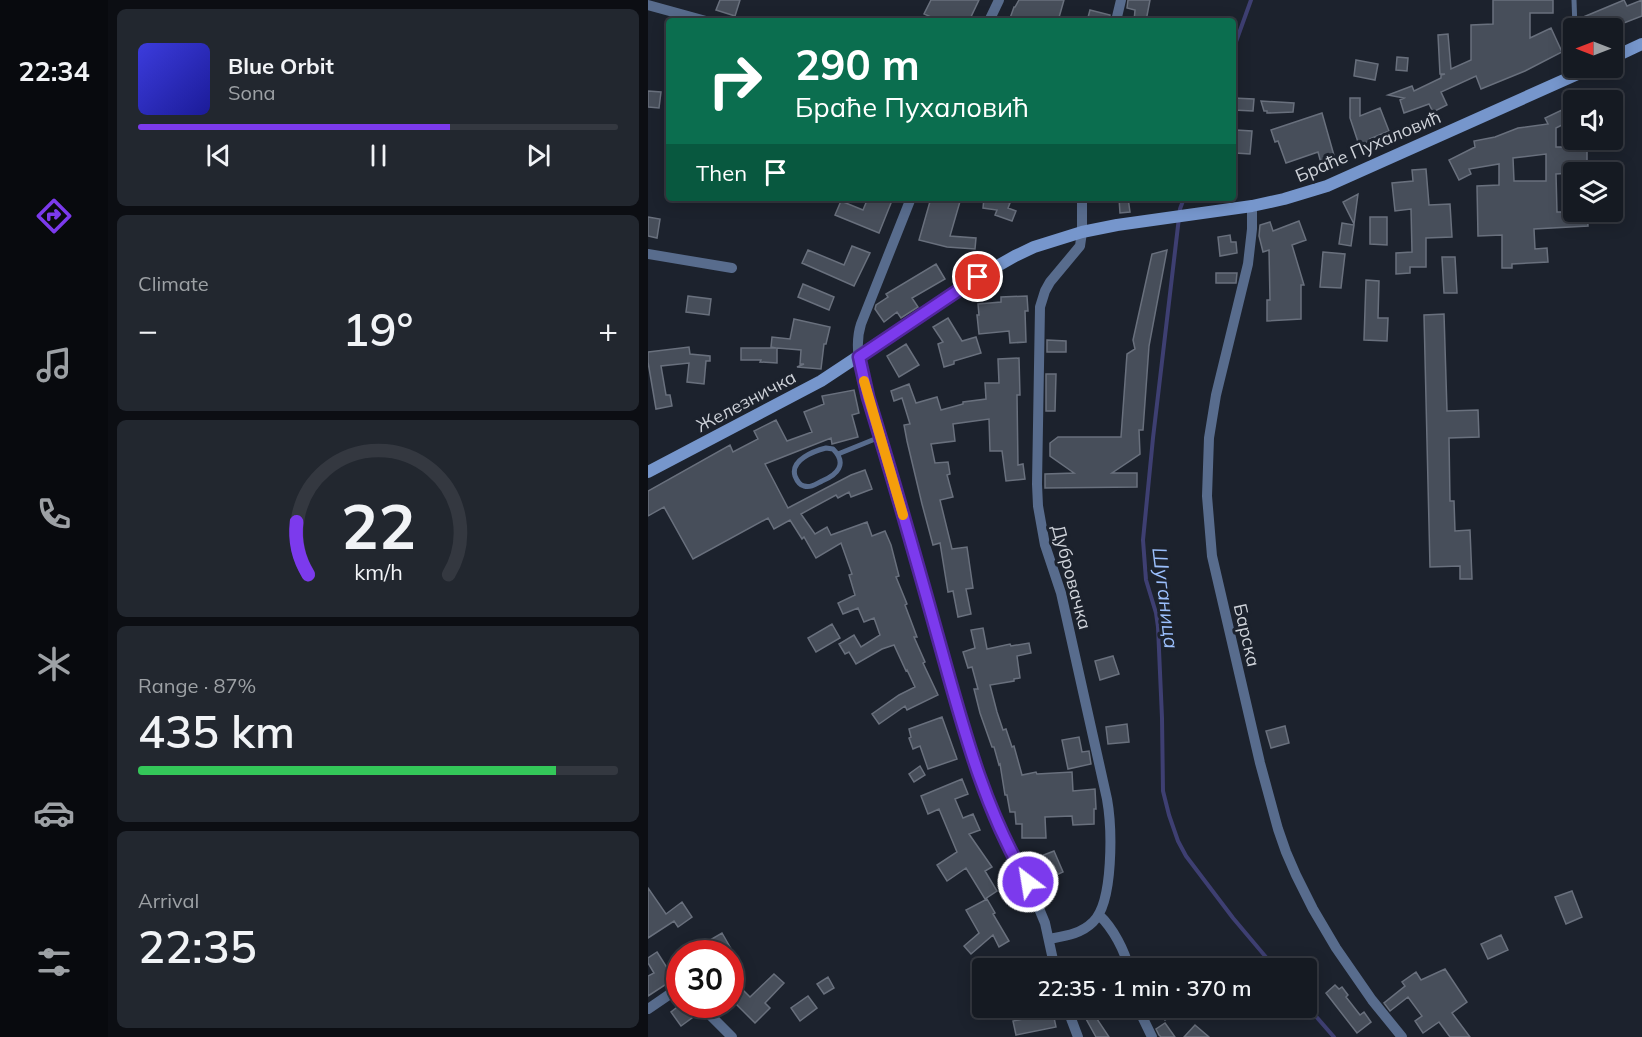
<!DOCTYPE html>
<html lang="en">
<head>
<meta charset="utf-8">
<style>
	body { margin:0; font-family:Mulish,sans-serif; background:#22272f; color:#f1f3f6; height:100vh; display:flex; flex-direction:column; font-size:22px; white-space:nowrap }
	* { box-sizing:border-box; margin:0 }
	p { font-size:20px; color:#9da1a5 }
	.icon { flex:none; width:33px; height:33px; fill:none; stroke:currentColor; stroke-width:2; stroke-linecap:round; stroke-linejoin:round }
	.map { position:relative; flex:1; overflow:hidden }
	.side { display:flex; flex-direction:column; gap:9px; padding:9px; background:#0c0e13; width:540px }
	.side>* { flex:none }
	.hud { position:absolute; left:18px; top:18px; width:570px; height:183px; border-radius:6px; box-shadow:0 3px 15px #0003,0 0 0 2px #343840; background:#0b6e4f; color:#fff; overflow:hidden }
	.needle { width:39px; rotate:270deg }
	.controls { position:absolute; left:915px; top:18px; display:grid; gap:12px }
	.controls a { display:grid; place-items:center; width:60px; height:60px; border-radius:6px; background:#151a22; box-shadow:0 3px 15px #0003,0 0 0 2px #343840; font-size:30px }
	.speed { position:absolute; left:18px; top:940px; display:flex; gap:12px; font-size:30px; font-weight:700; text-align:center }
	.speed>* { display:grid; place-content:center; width:78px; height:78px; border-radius:50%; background:#151a22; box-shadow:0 3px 15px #0003,0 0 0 2px #343840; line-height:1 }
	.speed .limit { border:9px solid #d22; background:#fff; color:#111 }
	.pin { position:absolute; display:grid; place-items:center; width:51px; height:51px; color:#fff; margin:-26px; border:3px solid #fff; border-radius:50%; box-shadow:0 2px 6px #0007 }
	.me { position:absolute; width:66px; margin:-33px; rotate:329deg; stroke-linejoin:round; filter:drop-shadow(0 0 4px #0008) }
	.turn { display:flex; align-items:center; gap:21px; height:126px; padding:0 30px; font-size:27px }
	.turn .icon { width:78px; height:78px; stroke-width:2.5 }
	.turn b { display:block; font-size:42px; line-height:51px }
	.then { display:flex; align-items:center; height:57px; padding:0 30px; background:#0003; gap:12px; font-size:22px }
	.big { font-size:45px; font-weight:600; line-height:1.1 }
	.side .card { flex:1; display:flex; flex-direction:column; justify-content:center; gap:9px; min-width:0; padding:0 21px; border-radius:9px; background:#22272f }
	.side .dial { align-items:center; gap:0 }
	.dial svg { height:156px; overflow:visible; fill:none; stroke:#343840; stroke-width:7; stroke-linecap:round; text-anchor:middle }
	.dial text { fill:#f1f3f6; stroke:none }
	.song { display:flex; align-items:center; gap:18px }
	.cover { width:72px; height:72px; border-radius:9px; background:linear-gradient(135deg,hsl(240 70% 55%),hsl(240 70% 35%)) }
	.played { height:6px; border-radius:3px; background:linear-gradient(90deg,#7c3aed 65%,#343840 65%) }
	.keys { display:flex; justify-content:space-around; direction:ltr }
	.heat { display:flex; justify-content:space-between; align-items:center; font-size:33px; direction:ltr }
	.charge { height:9px; border-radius:4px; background:linear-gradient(90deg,#34c759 87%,#343840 0) }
	.trip { position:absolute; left:324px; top:958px; width:345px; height:60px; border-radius:6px; background:#151a22; box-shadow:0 3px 15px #0003,0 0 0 2px #343840; font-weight:600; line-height:60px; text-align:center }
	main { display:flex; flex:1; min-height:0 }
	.menu { display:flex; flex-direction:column; width:108px; justify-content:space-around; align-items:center; background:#080a0e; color:#9da1a5 }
	.menu .icon { width:42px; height:42px }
	.menu .current { color:#7c3aed }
	.menu b { font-size:27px; color:#f1f3f6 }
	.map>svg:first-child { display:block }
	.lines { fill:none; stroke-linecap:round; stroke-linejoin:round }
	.stream { stroke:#3e3f72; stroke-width:4 }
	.building { fill:#474e5a; stroke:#69707d; stroke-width:1.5; fill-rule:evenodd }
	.service { stroke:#586c8d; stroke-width:5 }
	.minor { stroke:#586c8d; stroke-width:10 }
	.secondary { stroke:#7696cc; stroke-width:12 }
	.route-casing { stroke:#51269a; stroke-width:15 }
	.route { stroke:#7c3aed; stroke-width:10 }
	.slow { stroke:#f59e0b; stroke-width:10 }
	.labels { text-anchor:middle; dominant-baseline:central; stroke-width:6; stroke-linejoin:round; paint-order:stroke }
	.street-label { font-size:18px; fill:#ced2d9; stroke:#1c222d }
	.water-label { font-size:20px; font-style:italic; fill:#9bbffc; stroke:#1c222d }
</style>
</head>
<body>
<main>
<nav class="menu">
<b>22:34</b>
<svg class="icon current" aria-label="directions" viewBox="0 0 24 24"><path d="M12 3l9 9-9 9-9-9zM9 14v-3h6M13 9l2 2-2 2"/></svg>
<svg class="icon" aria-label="music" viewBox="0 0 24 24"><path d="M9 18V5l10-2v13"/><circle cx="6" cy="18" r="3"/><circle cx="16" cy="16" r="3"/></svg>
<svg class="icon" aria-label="phone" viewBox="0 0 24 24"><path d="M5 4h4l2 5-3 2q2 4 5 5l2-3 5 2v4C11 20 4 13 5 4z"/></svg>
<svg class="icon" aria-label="climate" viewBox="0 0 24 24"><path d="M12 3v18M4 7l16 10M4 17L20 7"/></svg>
<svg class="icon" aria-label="car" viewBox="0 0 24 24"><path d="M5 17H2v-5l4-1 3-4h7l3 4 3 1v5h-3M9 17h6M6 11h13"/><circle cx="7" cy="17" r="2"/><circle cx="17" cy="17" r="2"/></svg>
<svg class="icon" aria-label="filters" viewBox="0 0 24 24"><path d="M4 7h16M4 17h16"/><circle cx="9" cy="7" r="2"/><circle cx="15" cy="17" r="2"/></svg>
</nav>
<section class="side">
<div class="card">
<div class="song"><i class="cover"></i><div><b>Blue Orbit</b><p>Sona</p></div></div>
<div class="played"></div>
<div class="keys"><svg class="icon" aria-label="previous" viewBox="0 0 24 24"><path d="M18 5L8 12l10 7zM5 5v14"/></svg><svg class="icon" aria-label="pause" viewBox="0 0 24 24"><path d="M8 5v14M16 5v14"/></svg><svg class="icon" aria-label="next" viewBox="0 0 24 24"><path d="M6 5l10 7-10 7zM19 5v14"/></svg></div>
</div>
<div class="card"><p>Climate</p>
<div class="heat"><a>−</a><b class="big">19°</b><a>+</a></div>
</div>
<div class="card dial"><svg viewBox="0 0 100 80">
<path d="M14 69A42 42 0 1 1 86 69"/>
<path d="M14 69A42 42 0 0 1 8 42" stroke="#7c3aed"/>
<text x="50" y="56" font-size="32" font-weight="700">22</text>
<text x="50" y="72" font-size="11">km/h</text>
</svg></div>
<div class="card"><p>Range · 87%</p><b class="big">435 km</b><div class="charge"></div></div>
<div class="card"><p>Arrival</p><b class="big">22:35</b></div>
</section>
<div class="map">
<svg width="994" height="1037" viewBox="0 0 994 1037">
	<rect width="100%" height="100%" fill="#1c222d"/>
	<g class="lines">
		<path class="stream" d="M585 50 603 0
			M536 198 532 209 505 438 495 540 498 580 508 613 510 627 514 718 515 791 521 815 530 841 538 856 585 918 628 969
			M658 1005 686 1037"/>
	</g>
	<path class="building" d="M72 0H92L87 16 68 10Z
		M283 0H331L321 21H292L276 14Z
		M371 0H416L410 21H361L366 7H367Z
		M480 0H502L498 21H486L487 10 479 8Z
		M845 0H905V13H882V38L903 28 914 52 877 71 833 89 828 76 793 92 799 105 785 112 781 104 756 113 752 100 756 98 740 95 764 86 766 91 793 78V75L797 74H792L790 35 800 34 803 69 823 60V25L845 24Z
		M976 0 979 6 994 0V16L963 28H937L933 18Z
		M442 10 462 15 461 21H439Z
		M749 57 760 58 759 71 748 70Z
		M708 60 730 64 727 80 706 76Z
		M0 91 13 92 11 108 0 107Z
		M585 98 606 99 605 111 585 110Z
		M702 98H712V116L732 108 741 131 722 139 723 141 711 145 702 118Z
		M613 101 646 103 645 112 619 113V111H616Z
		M916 109 922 121 908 128V147H939V172L908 174 909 212H939L940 226 886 229 887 249 899 248 900 262 864 264V268H854V235L830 236 829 186 851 185V164L821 169 823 174 811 180 801 160 827 147 826 141 847 137 870 128 900 124 897 118ZM898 154V181H866L865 158Z
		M674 113 687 159 673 163 670 152 638 163 630 141 627 142 623 130Z
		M588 130 604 131 602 154 587 153Z
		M778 169 781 205 802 204 804 237 778 238V267H762V273L748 274V253L764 252 763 209 747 211 744 183 765 181 764 170Z
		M710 194 706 224 695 202Z
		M220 198H245L231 233 187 215 193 201 215 210Z
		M283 198H313L302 236 328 238 327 249 299 247 271 240Z
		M336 198H349L362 203 360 208 368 211 364 221 347 215 349 210 335 208Z
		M471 198H480L482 212 472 213Z
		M0 217 12 219 9 238 0 236Z
		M722 217H739V245L722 244Z
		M651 221 658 240 644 245 656 285H653V319L619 321V300H622L621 250 615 252 611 236 612 225 622 222 625 231Z
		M694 223 706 225 703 246 691 244Z
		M582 235 583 242H588L589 253 572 256 570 237Z
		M204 246 222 253 206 286 154 263 160 250 196 265Z
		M519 250 501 346 495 430H491L492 454 464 473H489V487L397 488V474L426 473 402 456V443L410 437H473L479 354 487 349 485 340 504 254Z
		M675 252 697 254 693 288 672 287Z
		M794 257H807L809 293H796Z
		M288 264 297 279 264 298 270 307 253 318 249 312 236 322 227 309 228 305 240 297 238 294Z
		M568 273H589L588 283H568Z
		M718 280 731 281 730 318H740L739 341 716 340Z
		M155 284 186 297 181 310 150 297Z
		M40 296 63 299 61 315 38 312Z
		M379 296 380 311H377L378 342 362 343 361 331 331 334 329 315H331L330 304 353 302V297Z
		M796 314 799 411 830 410 831 437 801 438 802 501H806L807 531 822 530 824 579H812V566L782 567 776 315Z
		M300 318 314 341 328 337 333 353 306 361V364L296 367 290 344 295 342 285 327Z
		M146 319 182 327 178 344H176L173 369 149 367 156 364H152L153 350 129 348V363L112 362 113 360H93V348H128L123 347 124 337 142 339Z
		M399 340 418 341V352H399Z
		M258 344 271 365 251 377 239 356Z
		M41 347 42 354 62 356V361H58L56 384 39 382 41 363 13 366 18 395H22L24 406 8 409 0 362V352Z
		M371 358 372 395H369L370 465 375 464 377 479 358 481 354 451H342L341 419 305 424 307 441 283 444 287 463 300 462 302 474 299 475 305 497 292 500 304 549 319 547 325 588 318 589 323 614 310 617 305 591 300 592 292 543 285 545 274 504 259 441 256 425 262 424 254 398 246 401 243 391 261 384 268 403 289 397 293 410 315 404V402L338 399 337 383H351L350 359Z
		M398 374H408L407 411H398Z
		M206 390 211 413 204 415 210 437 184 444 183 438 117 464 140 508 203 475 217 470 224 489 203 497 201 492 190 498 188 495 153 514 167 534 179 527 183 535 219 522 224 536 237 531 243 545 251 576 248 577 259 604 257 605 269 637H266L277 662 275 663 290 695 259 710 257 706 231 724 224 714 251 695 267 687 259 670 258 671 246 645 234 649 208 664 201 652 197 654 191 644 206 635 213 647 232 635 226 618 216 622 210 608 195 614 190 603 207 595 201 575 204 574 193 543 168 558 156 537 154 539 142 520 126 529 120 518 45 559 16 507 0 516V491L82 445 85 452 110 439 106 431 128 420 139 441 164 432 156 412 176 404 174 396Z
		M184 624 192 638 168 652 160 638Z
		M335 628 339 649 362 644 363 646 381 643 383 653 369 656 372 678 366 679V681L342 685 349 712 355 730 358 729 364 747 366 746 374 775 388 772 389 774 424 772 425 791 447 789 448 809H446V824L425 825 424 816 397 817 398 838H374V824H368L367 812H362L359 795H357L352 764 351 765 346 747H344L332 713 326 689H330L324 667 320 668 315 652 327 648 323 630Z
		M465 656 471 674 452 680 447 661Z
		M294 717 309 759 280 769 272 746 265 749 261 738 263 737 261 729Z
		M479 724 481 742 460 744 458 727Z
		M637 726 641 743 623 748 618 731Z
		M431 737 434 752 441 751 443 764 420 769 414 740Z
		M272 766 277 775 266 782 261 774Z
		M314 779 320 794 307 799 315 818 325 814 332 830 321 834 344 867 337 871 349 891 337 899 318 868 299 881 289 865 309 852 291 809 280 814 273 796Z
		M406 851 415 872 398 880 388 858Z
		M0 888 18 914 34 902 44 917 30 927 26 921 0 938Z
		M924 891 934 917 918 924 907 897Z
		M339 899 347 913 345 914 361 941 351 947 345 935 323 954 316 946 331 933 318 910Z
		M74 933 86 954H38Z
		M853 935 860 950 840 959 833 944Z
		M9 952 25 977 19 981 20 983 0 996V976L6 973 0 963V958Z
		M797 969 819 1002 804 1013 822 1037H802L791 1022 775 1033 767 1021 774 1016 760 997 742 1011 736 1003 757 986 754 982 768 972 773 980Z
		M126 974 136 983 117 1003 122 1008 107 1023 87 1003 82 1009V977L102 997Z
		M180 977 186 988 176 994 169 984Z
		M687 985 691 989 694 987 700 995 698 997 712 1015 716 1012 723 1022 709 1033 678 993Z
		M160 996 169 1008 152 1021 143 1008Z
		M32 1005H41L48 1015 33 1026 23 1012Z
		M432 1008H460L447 1016 461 1037H448Z
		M510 1008H537L517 1020Z
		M405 1013 408 1027 368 1035 365 1021Z
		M517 1023 527 1037H513L511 1035 508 1029Z
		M547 1025 561 1037H536Z"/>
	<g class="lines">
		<path class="service" d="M926 0 927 28
			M178 448 185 449C200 464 189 475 174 481 168 484 163 488 156 486 151 485 149 481 147 476 142 460 166 451 178 448Z
			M190 454 232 437
			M484 969C502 965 519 961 536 969
			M552 1013 556 1008"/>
		<path class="minor" d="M0 5 58 21
			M341 21 351 0
			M468 21 473 0
			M263 198 213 324C205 349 214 373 220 397L310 709 327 764 351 828 363 853 380 882 397 923 407 969
			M604 206V229L600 264 568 395 561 438 559 496 564 556 612 763 630 829 638 852 648 875 665 909 688 948 724 1000 754 1037
			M0 254 84 268
			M451 915C465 928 477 951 481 969
			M401 939C417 936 433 934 445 922 466 902 464 827 459 799L413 593 397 545 390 506 389 484 392 307 397 291 402 282 432 246 434 232V198
			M52 1005 84 1037
			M419 1008 430 1037
			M490 1008 504 1037
			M0 1009 22 994 32 991"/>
		<path class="secondary" d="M964 58 994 44
			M0 472 173 381 330 277 367 256 386 247 434 232 469 225 604 206 636 199 679 186 943 68"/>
	</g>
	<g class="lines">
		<defs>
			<path id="route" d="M330 277 211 357 220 397C244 475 267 555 289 634 313 719 334 806 380 882"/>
		</defs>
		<use href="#route" class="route-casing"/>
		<use href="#route" class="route"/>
		<path class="slow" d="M216 381 255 515"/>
	</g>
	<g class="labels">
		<g class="street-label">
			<text transform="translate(720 146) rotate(-23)">Браће Пухаловић</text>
			<text transform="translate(98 401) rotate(-28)">Железничка</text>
			<text transform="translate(424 577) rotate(75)">Дубровачка</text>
			<text transform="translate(599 635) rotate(77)">Барска</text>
		</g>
		<g class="water-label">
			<text transform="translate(518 598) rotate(83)">Шуганица</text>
		</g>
	</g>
</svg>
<div class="controls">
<a><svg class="needle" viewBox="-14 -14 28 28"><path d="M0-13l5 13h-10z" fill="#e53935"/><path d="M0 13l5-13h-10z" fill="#9da1a5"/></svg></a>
<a><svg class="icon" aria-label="sound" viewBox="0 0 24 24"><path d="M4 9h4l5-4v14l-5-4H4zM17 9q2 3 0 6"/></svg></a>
<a><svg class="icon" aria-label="layers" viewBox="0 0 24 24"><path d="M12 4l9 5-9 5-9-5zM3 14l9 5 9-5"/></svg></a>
</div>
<div class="speed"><div class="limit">30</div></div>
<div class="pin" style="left:330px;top:277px;background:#d93025"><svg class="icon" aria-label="arrive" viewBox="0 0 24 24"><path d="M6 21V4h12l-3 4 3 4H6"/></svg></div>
<svg class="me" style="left:380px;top:882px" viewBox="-20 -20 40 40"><circle r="17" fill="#7c3aed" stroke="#fff" stroke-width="3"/><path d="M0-11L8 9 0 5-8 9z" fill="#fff"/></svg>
<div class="trip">22:35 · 1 min · 370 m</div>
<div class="hud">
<div class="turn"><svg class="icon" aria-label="right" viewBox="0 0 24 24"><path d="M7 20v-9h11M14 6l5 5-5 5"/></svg><div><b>290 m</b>Браће Пухаловић</div></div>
<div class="then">Then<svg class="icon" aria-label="arrive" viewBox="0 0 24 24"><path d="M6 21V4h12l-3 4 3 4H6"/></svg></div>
</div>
</div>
</main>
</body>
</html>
